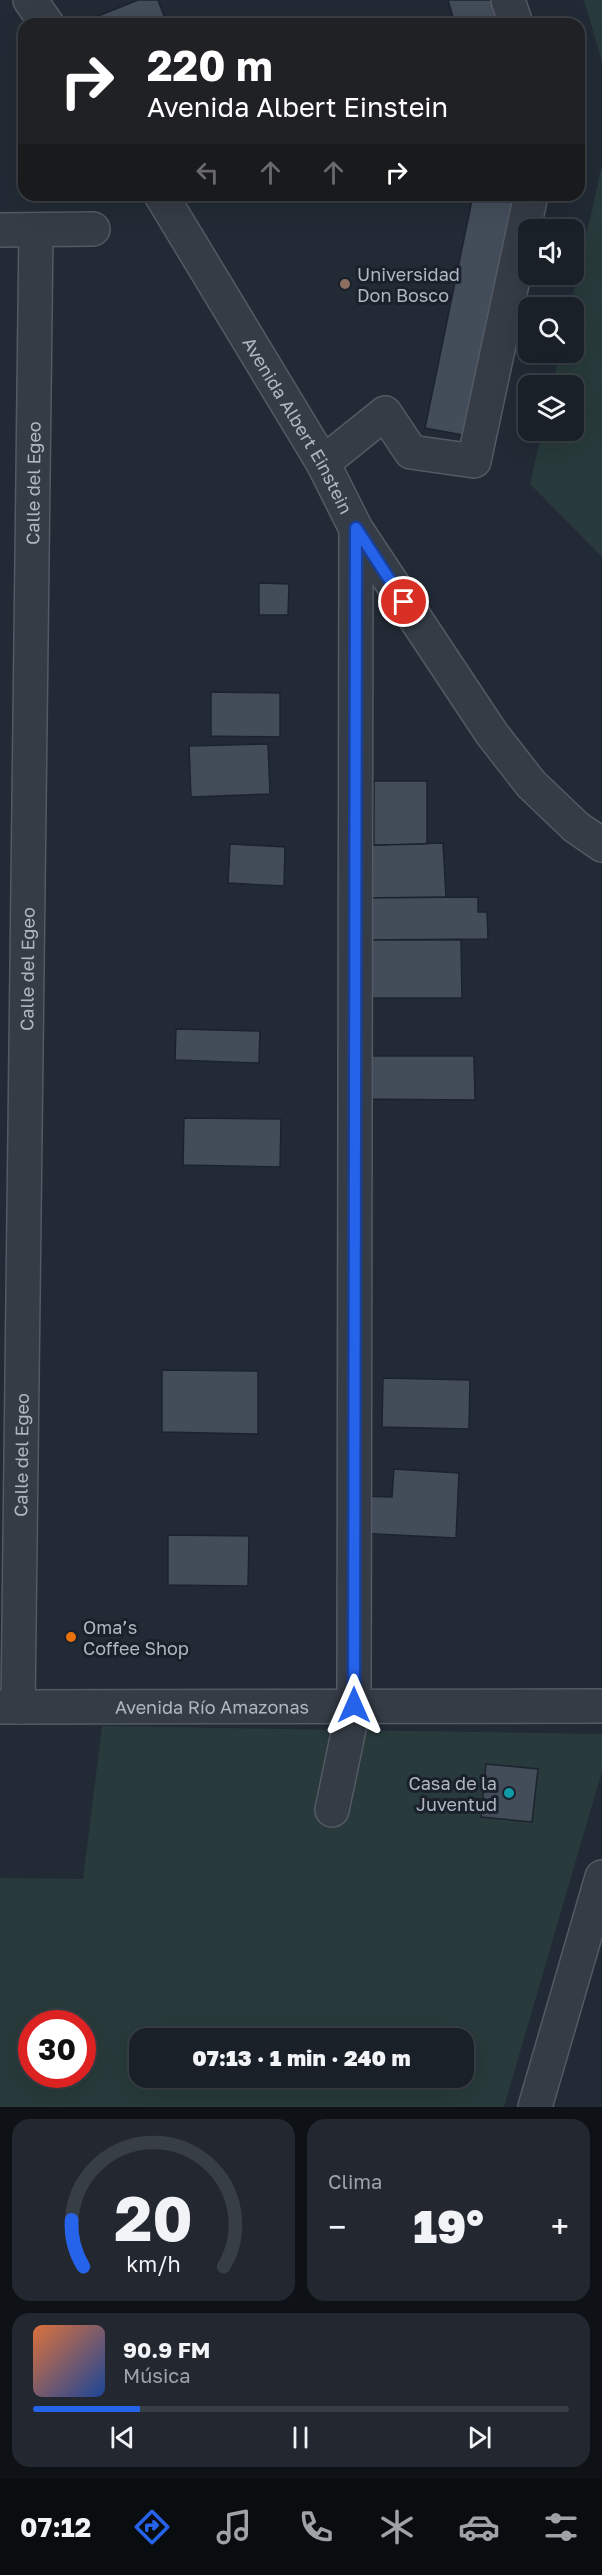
<!DOCTYPE html>
<html lang="es">
<head>
<meta charset="utf-8">
<style>
	body { margin:0; font-family:"Golos Text",sans-serif; background:#232830; color:#f1f3f6; height:100vh; display:flex; flex-direction:column; font-size:22px; white-space:nowrap }
	* { box-sizing:border-box; margin:0 }
	p { font-size:20px; color:#9fa3a8 }
	.icon { flex:none; width:33px; height:33px; fill:none; stroke:currentColor; stroke-width:2; stroke-linecap:round; stroke-linejoin:round }
	.map { position:relative; height:2107px; overflow:hidden }
	.drawer { display:flex; flex-direction:column; gap:12px; padding:12px; background:#0e1216; flex:1 }
	.drawer>* { flex:none }
	.banner { position:absolute; left:18px; top:18px; width:567px; height:183px; border-radius:18px; box-shadow:0 6px 24px #0002,0 0 0 2px #383e45; background:#202124; color:#fff; overflow:hidden }
	.buttons { position:absolute; left:518px; top:219px; display:grid; gap:12px }
	.buttons a { display:grid; place-items:center; width:66px; height:66px; border-radius:12px; background:#1a2028; box-shadow:0 6px 24px #0002,0 0 0 2px #383e45; font-size:30px }
	.speed { position:absolute; left:18px; top:2010px; display:flex; gap:12px; font-size:30px; font-weight:700; text-align:center }
	.speed>* { display:grid; place-content:center; width:78px; height:78px; border-radius:50%; background:#1a2028; box-shadow:0 6px 24px #0002,0 0 0 2px #383e45; line-height:1 }
	.speed .limit { border:9px solid #d22; background:#fff; color:#111 }
	.pin { position:absolute; display:grid; place-items:center; width:51px; height:51px; color:#fff; margin:-26px; border:3px solid #fff; border-radius:50%; box-shadow:0 2px 6px #0007 }
	.me { position:absolute; width:66px; margin:-33px; rotate:0deg; stroke-linejoin:round; filter:drop-shadow(0 0 4px #0008) }
	.turn { display:flex; align-items:center; gap:21px; height:126px; padding:0 30px; font-size:27px }
	.turn .icon { width:78px; height:78px; stroke-width:2.5 }
	.turn b { display:block; font-size:42px; line-height:51px }
	.lanes { display:flex; align-items:center; height:57px; padding:0 30px; background:#0003; justify-content:center; gap:30px; direction:ltr }
	.lanes .off { opacity:.35 }
	.big { font-size:45px; font-weight:800; line-height:1.1 }
	.drawer .tile { flex:1; display:flex; flex-direction:column; justify-content:center; gap:9px; min-width:0; padding:0 21px; border-radius:18px; background:#232830 }
	.drawer .dial { align-items:center; gap:0 }
	.dial svg { height:156px; overflow:visible; fill:none; stroke:#383e45; stroke-width:7; stroke-linecap:round; text-anchor:middle }
	.dial text { fill:#f1f3f6; stroke:none }
	.song { display:flex; align-items:center; gap:18px }
	.cover { width:72px; height:72px; border-radius:9px; background:linear-gradient(135deg,hsl(20 70% 55%),hsl(220 70% 35%)) }
	.played { height:6px; border-radius:3px; background:linear-gradient(90deg,#2563eb 20%,#383e45 20%) }
	.keys { display:flex; justify-content:space-around; direction:ltr }
	.heat { display:flex; justify-content:space-between; align-items:center; font-size:33px; direction:ltr }
	.drawer .tiles { flex:1; display:grid; gap:12px; grid-template-columns:1fr 1fr }
	.tile:last-child { grid-column:span 2 }
	.trip { position:absolute; left:129px; top:2028px; width:345px; height:60px; border-radius:18px; background:#1a2028; box-shadow:0 6px 24px #0002,0 0 0 2px #383e45; font-weight:800; line-height:60px; text-align:center }
	.tab-bar { display:flex; height:96px; justify-content:space-around; align-items:center; background:#0a0d10; color:#9fa3a8 }
	.tab-bar .icon { width:42px; height:42px }
	.tab-bar .selected { color:#2563eb }
	.tab-bar b { font-size:27px; color:#f1f3f6 }
	.map>svg:first-child { display:block }
	.green { fill:#283a3b; fill-rule:evenodd }
	.building { fill:#434d5a; stroke:#1d232d; stroke-width:1.5 }
	.lines { fill:none; stroke-linecap:round; stroke-linejoin:round }
	.minor-casing { stroke:#535a64; stroke-width:36 }
	.minor { stroke:#353c46; stroke-width:33 }
	.route-casing { stroke:#184099; stroke-width:15 }
	.route { stroke:#2563eb; stroke-width:10 }
	.education-dot { fill:#8d6e63; stroke:#1b212b; stroke-width:2 }
	.food-dot { fill:#e8710a; stroke:#1b212b; stroke-width:2 }
	.culture-dot { fill:#0f9aa8; stroke:#1b212b; stroke-width:2 }
	.labels { text-anchor:middle; dominant-baseline:central; stroke-width:6; stroke-linejoin:round; paint-order:stroke }
	.poi-label { font-size:18px; fill:#b0b7c3; stroke:#1b212b; text-anchor:start }
	.street-label { font-size:18px; fill:#b0b7c3; stroke:#1b212b }
</style>
</head>
<body>
<div class="map">
<svg width="602" height="2107" viewBox="0 0 602 2107">
	<rect width="100%" height="100%" fill="#222a35"/>
	<path class="green" d="M584 0H602V62Z
		M602 165V557L530 484 542 431 573 430V386L552 385 560 353 573 352V308L570 307Z
		M102 1726 602 1734V1771L504 2107H0V1878L83 1879ZM32 2024H82V2074H32ZM140 2038H464V2078H140Z"/>
	<path class="building" d="M138 0H158L167 24H90L88 20Z
		M448 0H491L498 24H455Z
		M473 195H517L468 436 425 428Z
		M259 583 289 584 288 615H259Z
		M211 692 280 693V737L211 736Z
		M268 744 270 794 191 797 189 746Z
		M374 781H427V844L374 845Z
		M443 843 446 897 355 898V846Z
		M230 844 285 847 284 886 228 883Z
		M478 897V912H487L488 939 355 940V898Z
		M355 940H461L462 998H355Z
		M176 1029 260 1031 259 1063 175 1060Z
		M356 1056H474L475 1100 356 1099Z
		M184 1118 281 1119 280 1167 183 1165Z
		M162 1370 258 1371V1434L162 1432Z
		M383 1378 470 1380 469 1429 382 1427Z
		M394 1469 459 1473 456 1538 356 1533 357 1496 392 1497Z
		M168 1535 249 1536 248 1586 168 1585Z
		M486 1764 538 1769 532 1822 481 1817Z"/>
	<g class="lines">
		<defs>
			<g id="minor">
				<path d="M30 0 47 24"/>
				<path d="M508 0 516 24"/>
				<path id="s1" d="M161 195 323 463 356 529 492 734 531 784 576 827 602 845"/>
				<path d="M0 230 93 229"/>
				<path d="M323 463 385 413 411 452 474 461 531 195"/>
				<path id="s2" d="M0 1707 602 1706"/>
				<path id="s3" d="M18 1707 36 230"/>
				<path d="M332 1810 354 1705 356 529"/>
				<path d="M535 2107 602 1877"/>
			</g>
		</defs>
		<use href="#minor" class="minor-casing"/>
		<use href="#minor" class="minor"/>
	</g>
	<g class="lines">
		<defs>
			<path id="route" d="M354 1705 356 528 404 602"/>
		</defs>
		<use href="#route" class="route-casing"/>
		<use href="#route" class="route"/>
	</g>
	<circle class="education-dot" cx="345" cy="284" r="6"/>
	<circle class="food-dot" cx="71" cy="1637" r="6"/>
	<circle class="culture-dot" cx="509" cy="1793" r="6"/>
	<g class="labels">
		<g class="poi-label">
			<text x="357" y="274">Universidad<tspan x="357" dy="21">Don Bosco</tspan></text>
			<text x="83" y="1627">Oma’s<tspan x="83" dy="21">Coffee Shop</tspan></text>
			<text x="497" y="1783" text-anchor="end">Casa de la<tspan x="497" dy="21">Juventud</tspan></text>
		</g>
		<g class="street-label">
			<text stroke="none"><textPath href="#s1" startOffset="268">Avenida Albert Einstein</textPath></text>
			<text stroke="none"><textPath href="#s3" startOffset="1224">Calle del Egeo</textPath></text>
			<text stroke="none"><textPath href="#s3" startOffset="738">Calle del Egeo</textPath></text>
			<text stroke="none"><textPath href="#s3" startOffset="252">Calle del Egeo</textPath></text>
			<text stroke="none"><textPath href="#s2" startOffset="212">Avenida Río Amazonas</textPath></text>
		</g>
	</g>
</svg>
<div class="buttons">
<a><svg class="icon" aria-label="sound" viewBox="0 0 24 24"><path d="M4 9h4l5-4v14l-5-4H4zM17 9q2 3 0 6"/></svg></a>
<a><svg class="icon" aria-label="search" viewBox="0 0 24 24"><circle cx="10" cy="10" r="6"/><path d="M15 15l6 6"/></svg></a>
<a><svg class="icon" aria-label="layers" viewBox="0 0 24 24"><path d="M12 4l9 5-9 5-9-5zM3 14l9 5 9-5"/></svg></a>
</div>
<div class="speed"><div class="limit">30</div></div>
<div class="pin" style="left:404px;top:602px;background:#d93025"><svg class="icon" aria-label="arrive" viewBox="0 0 24 24"><path d="M6 21V4h12l-3 4 3 4H6"/></svg></div>
<svg class="me" style="left:354px;top:1705px" viewBox="-20 -20 40 40"><path d="M0-17L14 15 0 8-14 15z" fill="#2563eb" stroke="#fff" stroke-width="4"/></svg>
<div class="trip">07:13 · 1 min · 240 m</div>
<div class="banner">
<div class="turn"><svg class="icon" aria-label="right" viewBox="0 0 24 24"><path d="M7 20v-9h11M14 6l5 5-5 5"/></svg><div><b>220 m</b>Avenida Albert Einstein</div></div>
<div class="lanes"><svg class="icon off" aria-label="left" viewBox="0 0 24 24"><path d="M17 20v-9H6M10 6l-5 5 5 5"/></svg><svg class="icon off" aria-label="ahead" viewBox="0 0 24 24"><path d="M12 20V5M6 11l6-6 6 6"/></svg><svg class="icon off" aria-label="ahead" viewBox="0 0 24 24"><path d="M12 20V5M6 11l6-6 6 6"/></svg><svg class="icon" aria-label="right" viewBox="0 0 24 24"><path d="M7 20v-9h11M14 6l5 5-5 5"/></svg></div>
</div>
</div>
<section class="drawer">
<div class="tiles">
<div class="tile dial"><svg viewBox="0 0 100 80">
<path d="M14 69A42 42 0 1 1 86 69"/>
<path d="M14 69A42 42 0 0 1 8 45" stroke="#2563eb"/>
<text x="50" y="56" font-size="32" font-weight="700">20</text>
<text x="50" y="72" font-size="11">km/h</text>
</svg></div>
<div class="tile"><p>Clima</p>
<div class="heat"><a>−</a><b class="big">19°</b><a>+</a></div>
</div>
<div class="tile">
<div class="song"><i class="cover"></i><div><b>90.9 FM</b><p>Música</p></div></div>
<div class="played"></div>
<div class="keys"><svg class="icon" aria-label="previous" viewBox="0 0 24 24"><path d="M18 5L8 12l10 7zM5 5v14"/></svg><svg class="icon" aria-label="pause" viewBox="0 0 24 24"><path d="M8 5v14M16 5v14"/></svg><svg class="icon" aria-label="next" viewBox="0 0 24 24"><path d="M6 5l10 7-10 7zM19 5v14"/></svg></div>
</div>
</div>
</section>
<nav class="tab-bar">
<b>07:12</b>
<svg class="icon selected" aria-label="directions" viewBox="0 0 24 24"><path d="M12 3l9 9-9 9-9-9zM9 14v-3h6M13 9l2 2-2 2"/></svg>
<svg class="icon" aria-label="music" viewBox="0 0 24 24"><path d="M9 18V5l10-2v13"/><circle cx="6" cy="18" r="3"/><circle cx="16" cy="16" r="3"/></svg>
<svg class="icon" aria-label="phone" viewBox="0 0 24 24"><path d="M5 4h4l2 5-3 2q2 4 5 5l2-3 5 2v4C11 20 4 13 5 4z"/></svg>
<svg class="icon" aria-label="climate" viewBox="0 0 24 24"><path d="M12 3v18M4 7l16 10M4 17L20 7"/></svg>
<svg class="icon" aria-label="car" viewBox="0 0 24 24"><path d="M5 17H2v-5l4-1 3-4h7l3 4 3 1v5h-3M9 17h6M6 11h13"/><circle cx="7" cy="17" r="2"/><circle cx="17" cy="17" r="2"/></svg>
<svg class="icon" aria-label="filters" viewBox="0 0 24 24"><path d="M4 7h16M4 17h16"/><circle cx="9" cy="7" r="2"/><circle cx="15" cy="17" r="2"/></svg>
</nav>
</body>
</html>
